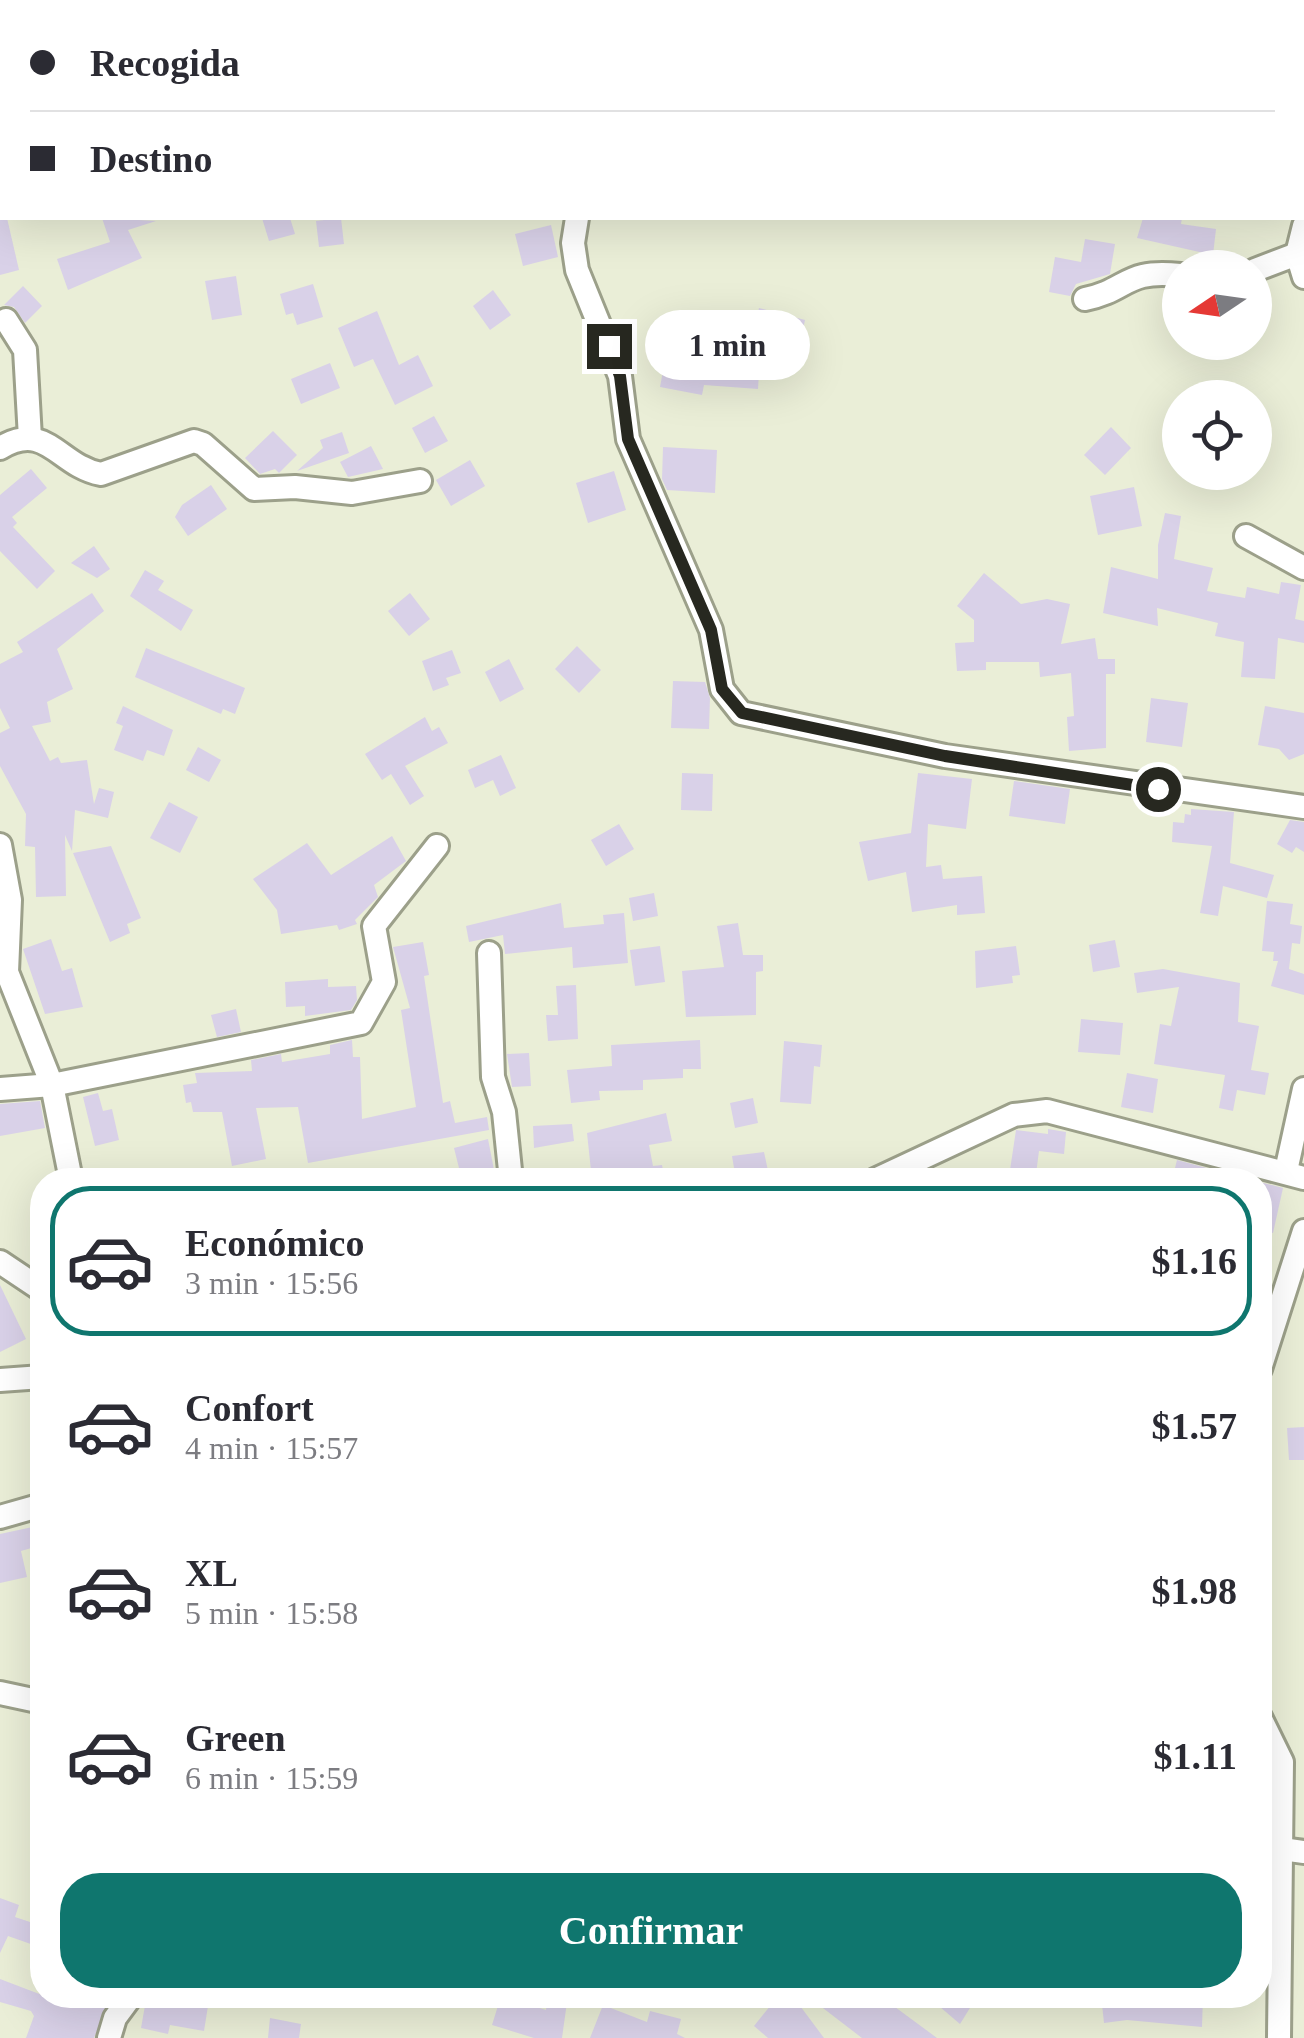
<!DOCTYPE html>
<html lang="es">
<head>
<meta charset="utf-8">
<style>
	:root { --surface:#fff; --page:#f7f7f7; --text:#2b2b33; --muted:#7c7c81; --line:#e1e1e2; --accent:#0f766e }
	body { margin:0; font-family:Georgia,serif; background:var(--page); color:var(--text); height:100vh; display:flex; flex-direction:column; font-size:38px; white-space:nowrap }
	* { box-sizing:border-box; margin:0 }
	p { font-size:32px; color:var(--muted) }
	.icon { flex:none; width:55px; height:55px; fill:none; stroke:currentColor; stroke-width:2; stroke-linecap:round; stroke-linejoin:round }
	.map { position:relative; flex:1; overflow:hidden }
	.panel { position:absolute; left:30px; top:1168px; width:1242px; height:840px; display:flex; flex-direction:column; background:var(--surface); border-radius:40px; box-shadow:0 10px 40px #0002 }
	.panel>* { flex:none }
	.banner { position:absolute; left:0px; top:0px; width:1305px; height:220px; box-shadow:0 10px 40px #0002; display:grid; align-content:center; height:220px; padding:0 30px; background:var(--surface) }
	.needle { width:65px; rotate:257deg }
	.fabs { position:absolute; left:1162px; top:250px; display:grid; gap:20px }
	.fabs a { display:grid; place-items:center; width:110px; height:110px; border-radius:50%; background:var(--surface); box-shadow:0 10px 40px #0002; font-size:50px }
	.end { position:absolute; width:45px; height:45px; margin:-22px; border:12px solid #272820; background:#fff; box-shadow:0 0 0 5px #fff }
	.from { border-radius:50% }
	.bubble { position:absolute; height:70px; border-radius:35px; background:var(--surface); box-shadow:0 10px 40px #0002; font-size:32px; font-weight:600; line-height:70px; text-align:center }
	.banner b { display:flex; align-items:center; gap:35px; height:95px; font-size:38px }
	.banner b+b { border-top:2px solid var(--line) }
	.banner i { width:25px; height:25px; background:var(--text) }
	ul { padding:18px 0 0; list-style:none }
	li { display:flex; align-items:center; gap:30px; height:150px; margin:0 20px 15px; padding:0 10px; border:5px solid transparent; border-radius:40px }
	li div { flex:1 }
	li b { display:block; font-size:38px }
	li em { font-style:normal; font-weight:600 }
	li.active { border-color:var(--accent) }
	li>.icon { width:90px; height:90px; stroke-width:1.5 }
	.primary-button { display:flex; gap:20px; margin-top:auto; padding:20px 30px }
	.primary-button a { flex:1; height:115px; border-radius:40px; background:var(--accent); color:#fff; font-size:40px; font-weight:600; line-height:115px; text-align:center }
	.map>svg:first-child { display:block }
	.building { fill:#d9d1e8 }
	.lines { fill:none; stroke-linecap:round; stroke-linejoin:round }
	.minor-casing { stroke:#9ca08a; stroke-width:28 }
	.minor { stroke:#fff; stroke-width:22 }
	.route { stroke:#272820; stroke-width:12 }
</style>
</head>
<body>
<div class="map">
<svg width="1304" height="2038" viewBox="0 0 1304 2038">
	<rect width="100%" height="100%" fill="#eaeed7"/>
	<g class="building">
		<path d="M0,214L7,218L19,270L0,275Z"/>
		<path d="M102,218L156,221L128,230L142,258L68,290L57,259L110,242Z"/>
		<path d="M262,218H290L295,234L269,241Z"/>
		<path d="M341,218L344,244L319,247L316,221Z"/>
		<path d="M1143,218H1182L1181,224L1216,229L1213,255L1137,238Z"/>
		<path d="M551,225L558,257L523,266L515,234Z"/>
		<path d="M1085,239L1115,244L1110,274L1076,284L1070,296L1049,292L1055,257L1081,262Z"/>
		<path d="M236,276L242,315L212,320L205,281Z"/>
		<path d="M313,284L323,317L297,325L293,313L286,315L280,294Z"/>
		<path d="M23,286L42,306L25,323L14,307L4,305Z"/>
		<path d="M493,290L511,315L490,330L473,306Z"/>
		<path d="M759,308L805,320L798,351L751,339Z"/>
		<path d="M377,311L399,365L418,355L433,386L395,405L373,359L354,367L338,328Z"/>
		<path d="M726,353L760,356L758,389L704,385L702,395L660,387L666,355L726,366Z"/>
		<path d="M330,363L340,388L301,404L291,379Z"/>
		<path d="M434,416L448,441L425,453L412,428Z"/>
		<path d="M1111,427L1131,448L1105,475L1084,455Z"/>
		<path d="M273,431L297,455L279,473L275,469L260,474L245,458Z"/>
		<path d="M342,432L349,453L297,471L323,448L320,440Z"/>
		<path d="M371,446L383,469L348,477L340,462Z"/>
		<path d="M663,447L717,450L715,493L667,490L662,479Z"/>
		<path d="M470,460L485,486L451,506L436,480Z"/>
		<path d="M31,469L47,488L12,517L17,523L13,527L55,571L37,589L0,551V495Z"/>
		<path d="M614,471L626,510L588,523L576,483Z"/>
		<path d="M211,485L227,509L188,536L175,517L182,505Z"/>
		<path d="M1134,487L1142,526L1098,535L1090,496Z"/>
		<path d="M1165,513L1181,516L1174,559L1213,568L1207,591L1245,598L1247,587L1279,594L1281,582L1301,585L1295,619L1304,621V643L1278,638L1275,679L1241,677L1244,642L1215,636L1218,623L1157,608L1158,626L1103,613L1111,567L1158,579V545Z"/>
		<path d="M94,546L110,569L97,578L71,563Z"/>
		<path d="M145,570L164,581L158,590L193,610L181,631L130,596Z"/>
		<path d="M984,573L1021,604L1047,599L1070,604L1061,644L1095,638L1098,659H1115V674H1106V748L1069,751L1067,717L1074,716L1071,673L1040,677L1039,662H986V670L957,671L955,643L974,642V620L957,606Z"/>
		<path d="M92,593L104,611L57,649L73,689L47,702L51,722L32,726L50,761L58,757L61,763L87,760L94,804L99,788L114,792L108,818L75,810L72,851L65,835L66,896L36,897L35,847L25,846L26,814L0,766V733L10,728L0,708V664L23,652L17,642Z"/>
		<path d="M410,593L430,619L409,636L388,611Z"/>
		<path d="M577,646L601,670L579,693L555,669Z"/>
		<path d="M146,648L245,688L235,714L223,709L221,714L135,677Z"/>
		<path d="M452,650L461,673L446,678L449,685L433,691L422,661Z"/>
		<path d="M509,659L524,689L500,702L485,672Z"/>
		<path d="M673,681L705,682L710,698L709,729L671,728Z"/>
		<path d="M1151,698L1188,703L1182,747L1146,742Z"/>
		<path d="M123,706L173,730L164,756L147,750L143,761L114,750L123,726L116,723Z"/>
		<path d="M1265,706L1304,713V754L1289,760L1279,749L1258,745Z"/>
		<path d="M425,717L432,731L439,727L448,743L405,766L424,796L410,805L391,774L382,780L365,754Z"/>
		<path d="M198,747L221,760L209,782L186,770Z"/>
		<path d="M501,755L516,788L500,796L493,780L475,788L468,770Z"/>
		<path d="M682,773L713,774L712,811L681,810Z"/>
		<path d="M918,773L972,779L966,829L928,824L926,867L941,865L943,879L982,876L985,913L957,915V905L912,912L906,872L868,881L859,842L911,833Z"/>
		<path d="M1014,781L1070,789L1065,824L1009,816Z"/>
		<path d="M169,802L198,817L180,853L150,838Z"/>
		<path d="M1191,809L1234,812L1230,863L1274,875L1267,898L1223,886L1218,916L1200,913L1212,846L1172,842L1173,822L1184,823L1185,814L1191,815Z"/>
		<path d="M1290,820L1304,822V852L1296,847L1292,853L1277,844Z"/>
		<path d="M619,824L634,849L606,866L591,840Z"/>
		<path d="M392,836L406,861L374,885L378,897L355,920L357,924L339,930L337,925L281,934L277,910L253,879L307,843L331,875Z"/>
		<path d="M111,846L141,918L127,924L130,933L110,942L73,853Z"/>
		<path d="M654,893L658,916L633,921L629,898Z"/>
		<path d="M1267,901L1293,904L1290,924L1302,926L1300,944L1292,943L1289,969L1304,974V995L1271,986L1278,961H1273L1274,952L1262,951Z"/>
		<path d="M561,903L564,928L604,924L603,915L624,913L628,963L573,968L572,947L505,954L503,935L469,942L466,926Z"/>
		<path d="M738,923L743,955H763V971L756,972V1015L686,1017L682,971L724,967L717,926Z"/>
		<path d="M51,939L62,971L72,968L83,1007L45,1014L23,949Z"/>
		<path d="M1115,940L1120,967L1093,972L1089,945Z"/>
		<path d="M423,942L429,975L424,976L443,1103L450,1101L455,1123L487,1117L489,1130L308,1163L298,1107L256,1108L266,1159L232,1166L222,1112H193L191,1102L186,1103L183,1085L197,1083L195,1073L252,1071L251,1060L281,1054L282,1062L330,1054V1045L352,1040L353,1057H360L362,1119L416,1107L401,1010L410,1008L393,947Z"/>
		<path d="M660,946L665,982L635,986L630,950Z"/>
		<path d="M1016,946L1020,975L1012,976L1013,983L976,988L975,951Z"/>
		<path d="M1163,969L1240,983L1238,1022L1259,1026L1251,1070L1269,1073L1265,1095L1237,1090L1233,1111L1219,1108L1225,1075L1154,1064L1160,1024L1171,1026L1179,987L1137,993L1134,973Z"/>
		<path d="M328,979V987L356,986L357,1000L351,1010L305,1016V1006L286,1007L285,982Z"/>
		<path d="M576,985L578,1039L548,1041L546,1015H558L556,986Z"/>
		<path d="M236,1009L241,1032L217,1037L211,1015Z"/>
		<path d="M1081,1019L1123,1023L1120,1055L1078,1052Z"/>
		<path d="M700,1040L701,1069H683V1078L643,1080V1090L599,1091L600,1100L571,1103L567,1070L612,1066L611,1045Z"/>
		<path d="M784,1041L822,1045L820,1067L814,1066L811,1104L780,1102Z"/>
		<path d="M529,1053L531,1086L512,1087L507,1054Z"/>
		<path d="M1127,1073L1158,1079L1153,1113L1121,1107Z"/>
		<path d="M98,1093L103,1111L112,1109L119,1140L95,1146L83,1097Z"/>
		<path d="M753,1098L758,1123L735,1128L730,1103Z"/>
		<path d="M40,1101L45,1128L0,1136V1104Z"/>
		<path d="M666,1113L672,1141L649,1145L653,1166L662,1165L665,1180H592L587,1133Z"/>
		<path d="M572,1124L574,1141L534,1148L533,1126Z"/>
		<path d="M1048,1129L1066,1132L1064,1154L1039,1151L1036,1174L1010,1170L1016,1130L1048,1134Z"/>
		<path d="M488,1139L496,1180H462L454,1148Z"/>
		<path d="M764,1152L770,1180H736L732,1156Z"/>
		<path d="M1177,1160L1233,1175V1180H1172Z"/>
		<path d="M1260,1182L1283,1188L1273,1233L1260,1230Z"/>
		<path d="M0,1285L26,1339L0,1352Z"/>
		<path d="M1304,1427V1460H1289L1287,1428Z"/>
		<path d="M42,1525V1545L21,1551L27,1577L0,1583V1534Z"/>
		<path d="M0,1898L19,1905L15,1917L42,1926V1948L8,1936L0,1953Z"/>
		<path d="M0,1979L42,1995H111L94,2038H26L34,2016L31,2011L0,2002Z"/>
		<path d="M548,1995H568L562,2038H534L492,2025L501,1996L546,2010Z"/>
		<path d="M779,1995H792L824,2038H768L754,2026Z"/>
		<path d="M806,1995H904L895,2007L937,2038H862Z"/>
		<path d="M926,1995H978L960,2024Z"/>
		<path d="M1101,1995H1203L1202,2027L1127,2020L1104,2023Z"/>
		<path d="M146,2000L208,2006L204,2031L170,2025L168,2034L141,2028Z"/>
		<path d="M603,2005L647,2022L650,2011L681,2019L677,2034L685,2038H590Z"/>
		<path d="M270,2018L301,2024L299,2038H268Z"/>
	</g>
	<g class="lines">
		<defs>
			<g id="minor">
				<path d="M621,2L622,0"/>
				<path d="M1302,35L1304,36"/>
				<path d="M577,218L573,243L577,270L620,376L628,439L711,630L722,689L741,713L945,756L1304,807"/>
				<path d="M1304,226L1297,254L1304,277"/>
				<path d="M1255,270L1297,254"/>
				<path d="M1085,299C1129,290 1124,269 1180,275"/>
				<path d="M6,320L25,350L30,438"/>
				<path d="M0,448C47,420 58,466 101,474L194,441L203,444L254,489L295,487L352,493L420,481"/>
				<path d="M1246,536L1304,568"/>
				<path d="M0,845L10,900L7,972L52,1085L71,1180"/>
				<path d="M489,953L493,1077L504,1112L511,1180"/>
				<path d="M0,1089L52,1085L361,1023L384,982L374,926L437,846"/>
				<path d="M1286,1171L1304,1089"/>
				<path d="M875,1180L1014,1115L1047,1111L1304,1178"/>
				<path d="M0,1262L42,1290"/>
				<path d="M1260,1369L1304,1231"/>
				<path d="M0,1380L42,1377"/>
				<path d="M0,1517L42,1505"/>
				<path d="M0,1693L42,1702"/>
				<path d="M1260,1717L1282,1762L1279,2038"/>
				<path d="M1260,1858L1282,1849L1304,1852"/>
				<path d="M109,2038L115,2018L132,1995"/>
			</g>
		</defs>
		<use href="#minor" class="minor-casing"/>
		<use href="#minor" class="minor"/>
	</g>
	<g class="lines">
		<path class="route" d="M609,346L620,376L628,439L711,630L722,689L742,713L945,756L1158,789"/>
	</g>
</svg>
<div class="fabs">
<a><svg class="needle" viewBox="-14 -14 28 28"><path d="M0-13l5 13h-10z" fill="#e53935"/><path d="M0 13l5-13h-10z" fill="#7c7c81"/></svg></a>
<a><svg class="icon" aria-label="locate" viewBox="0 0 24 24"><circle cx="12" cy="12" r="6"/><path d="M12 2v4M12 18v4M2 12h4M18 12h4"/></svg></a>
</div>
<i class="end from" style="left:1158px;top:789px"></i>
<i class="end" style="left:609px;top:346px"></i>
<div class="bubble" style="left:645px;top:310px;width:165px">1 min</div>
<div class="banner">
<b><i class="from"></i>Recogida</b>
<b><i></i>Destino</b>
</div>
<section class="panel">
<ul>
<li class="active"><svg class="icon" aria-label="car" viewBox="0 0 24 24"><path d="M5 17H2v-5l4-1 3-4h7l3 4 3 1v5h-3M9 17h6M6 11h13"/><circle cx="7" cy="17" r="2"/><circle cx="17" cy="17" r="2"/></svg><div><b>Económico</b><p>3 min · 15:56</p></div><em>$1.16</em></li>
<li><svg class="icon" aria-label="car" viewBox="0 0 24 24"><path d="M5 17H2v-5l4-1 3-4h7l3 4 3 1v5h-3M9 17h6M6 11h13"/><circle cx="7" cy="17" r="2"/><circle cx="17" cy="17" r="2"/></svg><div><b>Confort</b><p>4 min · 15:57</p></div><em>$1.57</em></li>
<li><svg class="icon" aria-label="car" viewBox="0 0 24 24"><path d="M5 17H2v-5l4-1 3-4h7l3 4 3 1v5h-3M9 17h6M6 11h13"/><circle cx="7" cy="17" r="2"/><circle cx="17" cy="17" r="2"/></svg><div><b>XL</b><p>5 min · 15:58</p></div><em>$1.98</em></li>
<li><svg class="icon" aria-label="car" viewBox="0 0 24 24"><path d="M5 17H2v-5l4-1 3-4h7l3 4 3 1v5h-3M9 17h6M6 11h13"/><circle cx="7" cy="17" r="2"/><circle cx="17" cy="17" r="2"/></svg><div><b>Green</b><p>6 min · 15:59</p></div><em>$1.11</em></li>
</ul>
<div class="primary-button"><a>Confirmar</a></div>
</section>
</div>
</body>
</html>
